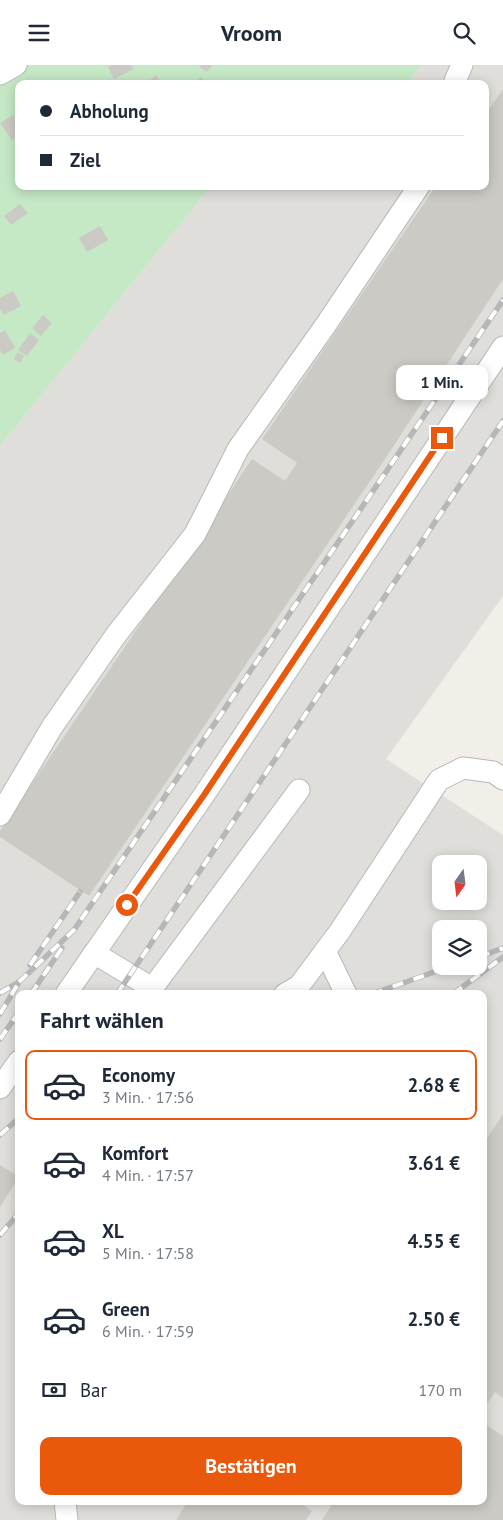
<!DOCTYPE html>
<html lang="de">
<head>
<meta charset="utf-8">
<style>
	:root { --surface:#fff; --page:#f6f6f7; --text:#1f2937; --muted:#747a83; --line:#e0e1e3; --accent:#ea580c }
	body { margin:0; font-family:"PT Sans",sans-serif; background:var(--page); color:var(--text); height:100vh; display:flex; flex-direction:column; font-size:19px; white-space:nowrap }
	* { box-sizing:border-box; margin:0 }
	p { font-size:16px; color:var(--muted) }
	.icon { flex:none; width:28px; height:28px; fill:none; stroke:currentColor; stroke-width:2; stroke-linecap:round; stroke-linejoin:round }
	.map { position:relative; flex:1; overflow:hidden }
	.side { position:absolute; left:15px; top:925px; width:472px; height:515px; display:flex; flex-direction:column; background:var(--surface); border-radius:10px; box-shadow:0 2px 12px #0003 }
	.side>* { flex:none }
	.top-card { position:absolute; left:15px; top:15px; width:474px; height:110px; border-radius:10px; box-shadow:0 2px 12px #0003; display:grid; align-content:center; height:110px; padding:0 25px; background:var(--surface) }
	.needle { width:32px; rotate:194deg }
	.buttons { position:absolute; left:432px; top:790px; display:grid; gap:10px }
	.buttons a { display:grid; place-items:center; width:55px; height:55px; border-radius:10px; background:var(--surface); box-shadow:0 2px 12px #0003; font-size:25px }
	.end { position:absolute; width:22px; height:22px; margin:-11px; border:6px solid #ea580c; background:#fff; box-shadow:0 0 0 2px #fff }
	.from { border-radius:50% }
	.bubble { position:absolute; height:35px; border-radius:10px; background:var(--surface); box-shadow:0 2px 12px #0003; font-size:16px; font-weight:800; line-height:35px; text-align:center }
	.top-card b { display:flex; align-items:center; gap:18px; height:48px; font-size:19px }
	.top-card b+b { border-top:1px solid var(--line) }
	.top-card i { width:12px; height:12px; background:var(--text) }
	ul { padding:0; list-style:none }
	li { display:flex; align-items:center; gap:15px; height:70px; margin:0 10px 8px; padding:0 15px; border:2px solid transparent; border-radius:10px }
	li div { flex:1 }
	li b { display:block; font-size:19px }
	li em { font-style:normal; font-weight:800 }
	li.on { border-color:var(--accent) }
	li>.icon { width:45px; height:45px; stroke-width:1.5 }
	h2 { padding:0 25px; font-size:22px; line-height:60px }
	.pay { display:flex; align-items:center; gap:12px; height:55px; padding:0 25px; font-size:19px }
	.pay p { margin-inline-start:auto }
	.primary-button { display:flex; gap:10px; margin-top:auto; padding:10px 25px }
	.primary-button a { flex:1; height:58px; border-radius:10px; background:var(--accent); color:#fff; font-size:20px; font-weight:800; line-height:58px; text-align:center }
	header { display:flex; justify-content:space-between; align-items:center; height:65px; padding:0 25px; background:var(--surface); font-size:22px; font-weight:800 }
	.map>svg:first-child { display:block }
	.industrial { fill:#e0deda; fill-rule:evenodd }
	.green { fill:#c5e8c5 }
	.building { fill:#cccac5 }
	.lines { fill:none; stroke-linecap:round; stroke-linejoin:round }
	.minor-casing { stroke:#b5b8bc; stroke-width:23 }
	.minor { stroke:#fff; stroke-width:21 }
	.rail-casing { stroke:#b6b7b8; stroke-width:5.5 }
	.rail { stroke:#fff; stroke-width:4; stroke-dasharray:11; stroke-linecap:butt }
	.route { stroke:#ea580c; stroke-width:6 }
</style>
</head>
<body>
<header><svg class="icon" aria-label="menu" viewBox="0 0 24 24"><path d="M4 6h16M4 12h16M4 18h16"/></svg>Vroom<svg class="icon" aria-label="search" viewBox="0 0 24 24"><circle cx="10" cy="10" r="6"/><path d="M15 15l6 6"/></svg></header>
<div class="map">
<svg width="503" height="1455" viewBox="0 0 503 1455">
	<rect width="100%" height="100%" fill="#f1efe8"/>
	<path class="industrial" d="M421,0H503V531L386,694L503,770V1455H0V381L211,121H485V19H407ZM441,799H479V836H441ZM441,864H479V901H441ZM19,929H484V1436H19Z"/>
	<path class="green" d="M24,0H421L407,19H19V121H211L0,381V14Z"/>
	<g class="building">
		<path d="M112,0H131L134,4L114,14L108,2Z"/>
		<path d="M201,0H212L207,7L199,2Z"/>
		<path d="M156,10L163,19H148L147,18Z"/>
		<path d="M200,12L210,19H196Z"/>
		<path d="M503,24V214L379,403L89,831L0,772V766L252,394L285,416L297,398L262,374L436,121H485V50Z"/>
		<path d="M13,50L19,59V70L12,75L0,58Z"/>
		<path d="M20,139L28,148L11,160L4,151Z"/>
		<path d="M100,161L108,175L87,187L79,173Z"/>
		<path d="M13,226L21,241L4,250L0,244V233Z"/>
		<path d="M43,250L52,258L41,271L32,263Z"/>
		<path d="M5,265L15,283L3,290L0,285V268Z"/>
		<path d="M30,268L39,275L27,291L18,285Z"/>
		<path d="M18,287L24,291L20,298L14,294Z"/>
		<path d="M503,1049V1333L495,1327L484,1343V1078Z"/>
		<path d="M0,1100L19,1112L0,1142Z"/>
		<path d="M484,1358L503,1371V1455H322L334,1436H484Z"/>
		<path d="M188,1436H297L312,1446L306,1455H176Z"/>
	</g>
	<g class="lines">
		<defs>
			<g id="minor">
				<path d="M0,9L16,0"/>
				<path d="M456,19L455,16L462,0"/>
				<path d="M0,750L52,662L116,570L195,469L238,384L325,261L419,121"/>
				<path d="M325,886L346,929"/>
				<path d="M94,888L152,923"/>
				<path d="M66,929L204,730L503,282"/>
				<path d="M148,929L299,725"/>
				<path d="M285,929L299,921L340,866L439,715L463,703L493,707L503,714"/>
				<path d="M0,1023L19,996"/>
				<path d="M65,1436L67,1455"/>
			</g>
		</defs>
		<use href="#minor" class="minor-casing"/>
		<use href="#minor" class="minor"/>
		<defs>
			<g id="rail">
				<path d="M479,892L503,883"/>
				<path d="M30,900L80,827"/>
				<path d="M0,928L19,917L74,865L503,235"/>
				<path d="M31,929L62,883"/>
				<path d="M117,929L503,356"/>
				<path d="M372,929L451,901"/>
				<path d="M453,929L503,892"/>
				<path d="M0,949L18,919"/>
				<path d="M0,974L19,947"/>
				<path d="M0,1070L19,1053"/>
				<path d="M0,1170L19,1148"/>
			</g>
		</defs>
		<use href="#rail" class="rail-casing"/>
		<use href="#rail" class="rail"/>
	</g>
	<g class="lines">
		<path class="route" d="M127,840L204,730L442,373"/>
	</g>
</svg>
<div class="buttons">
<a><svg class="needle" viewBox="-14 -14 28 28"><path d="M0-13l5 13h-10z" fill="#e53935"/><path d="M0 13l5-13h-10z" fill="#747a83"/></svg></a>
<a><svg class="icon" aria-label="layers" viewBox="0 0 24 24"><path d="M12 4l9 5-9 5-9-5zM3 14l9 5 9-5"/></svg></a>
</div>
<i class="end from" style="left:127px;top:840px"></i>
<i class="end" style="left:442px;top:373px"></i>
<div class="bubble" style="left:396px;top:300px;width:92px">1 Min.</div>
<div class="top-card">
<b><i class="from"></i>Abholung</b>
<b><i></i>Ziel</b>
</div>
<section class="side">
<h2>Fahrt wählen</h2>
<ul>
<li class="on"><svg class="icon" aria-label="car" viewBox="0 0 24 24"><path d="M5 17H2v-5l4-1 3-4h7l3 4 3 1v5h-3M9 17h6M6 11h13"/><circle cx="7" cy="17" r="2"/><circle cx="17" cy="17" r="2"/></svg><div><b>Economy</b><p>3 Min. · 17:56</p></div><em>2.68 €</em></li>
<li><svg class="icon" aria-label="car" viewBox="0 0 24 24"><path d="M5 17H2v-5l4-1 3-4h7l3 4 3 1v5h-3M9 17h6M6 11h13"/><circle cx="7" cy="17" r="2"/><circle cx="17" cy="17" r="2"/></svg><div><b>Komfort</b><p>4 Min. · 17:57</p></div><em>3.61 €</em></li>
<li><svg class="icon" aria-label="car" viewBox="0 0 24 24"><path d="M5 17H2v-5l4-1 3-4h7l3 4 3 1v5h-3M9 17h6M6 11h13"/><circle cx="7" cy="17" r="2"/><circle cx="17" cy="17" r="2"/></svg><div><b>XL</b><p>5 Min. · 17:58</p></div><em>4.55 €</em></li>
<li><svg class="icon" aria-label="car" viewBox="0 0 24 24"><path d="M5 17H2v-5l4-1 3-4h7l3 4 3 1v5h-3M9 17h6M6 11h13"/><circle cx="7" cy="17" r="2"/><circle cx="17" cy="17" r="2"/></svg><div><b>Green</b><p>6 Min. · 17:59</p></div><em>2.50 €</em></li>
</ul>
<div class="pay"><svg class="icon" aria-label="cash" viewBox="0 0 24 24"><path d="M3 7h18v10H3z"/><circle cx="12" cy="12" r="2"/></svg>Bar<p>170 m</p></div>
<div class="primary-button"><a>Bestätigen</a></div>
</section>
</div>
</body>
</html>
